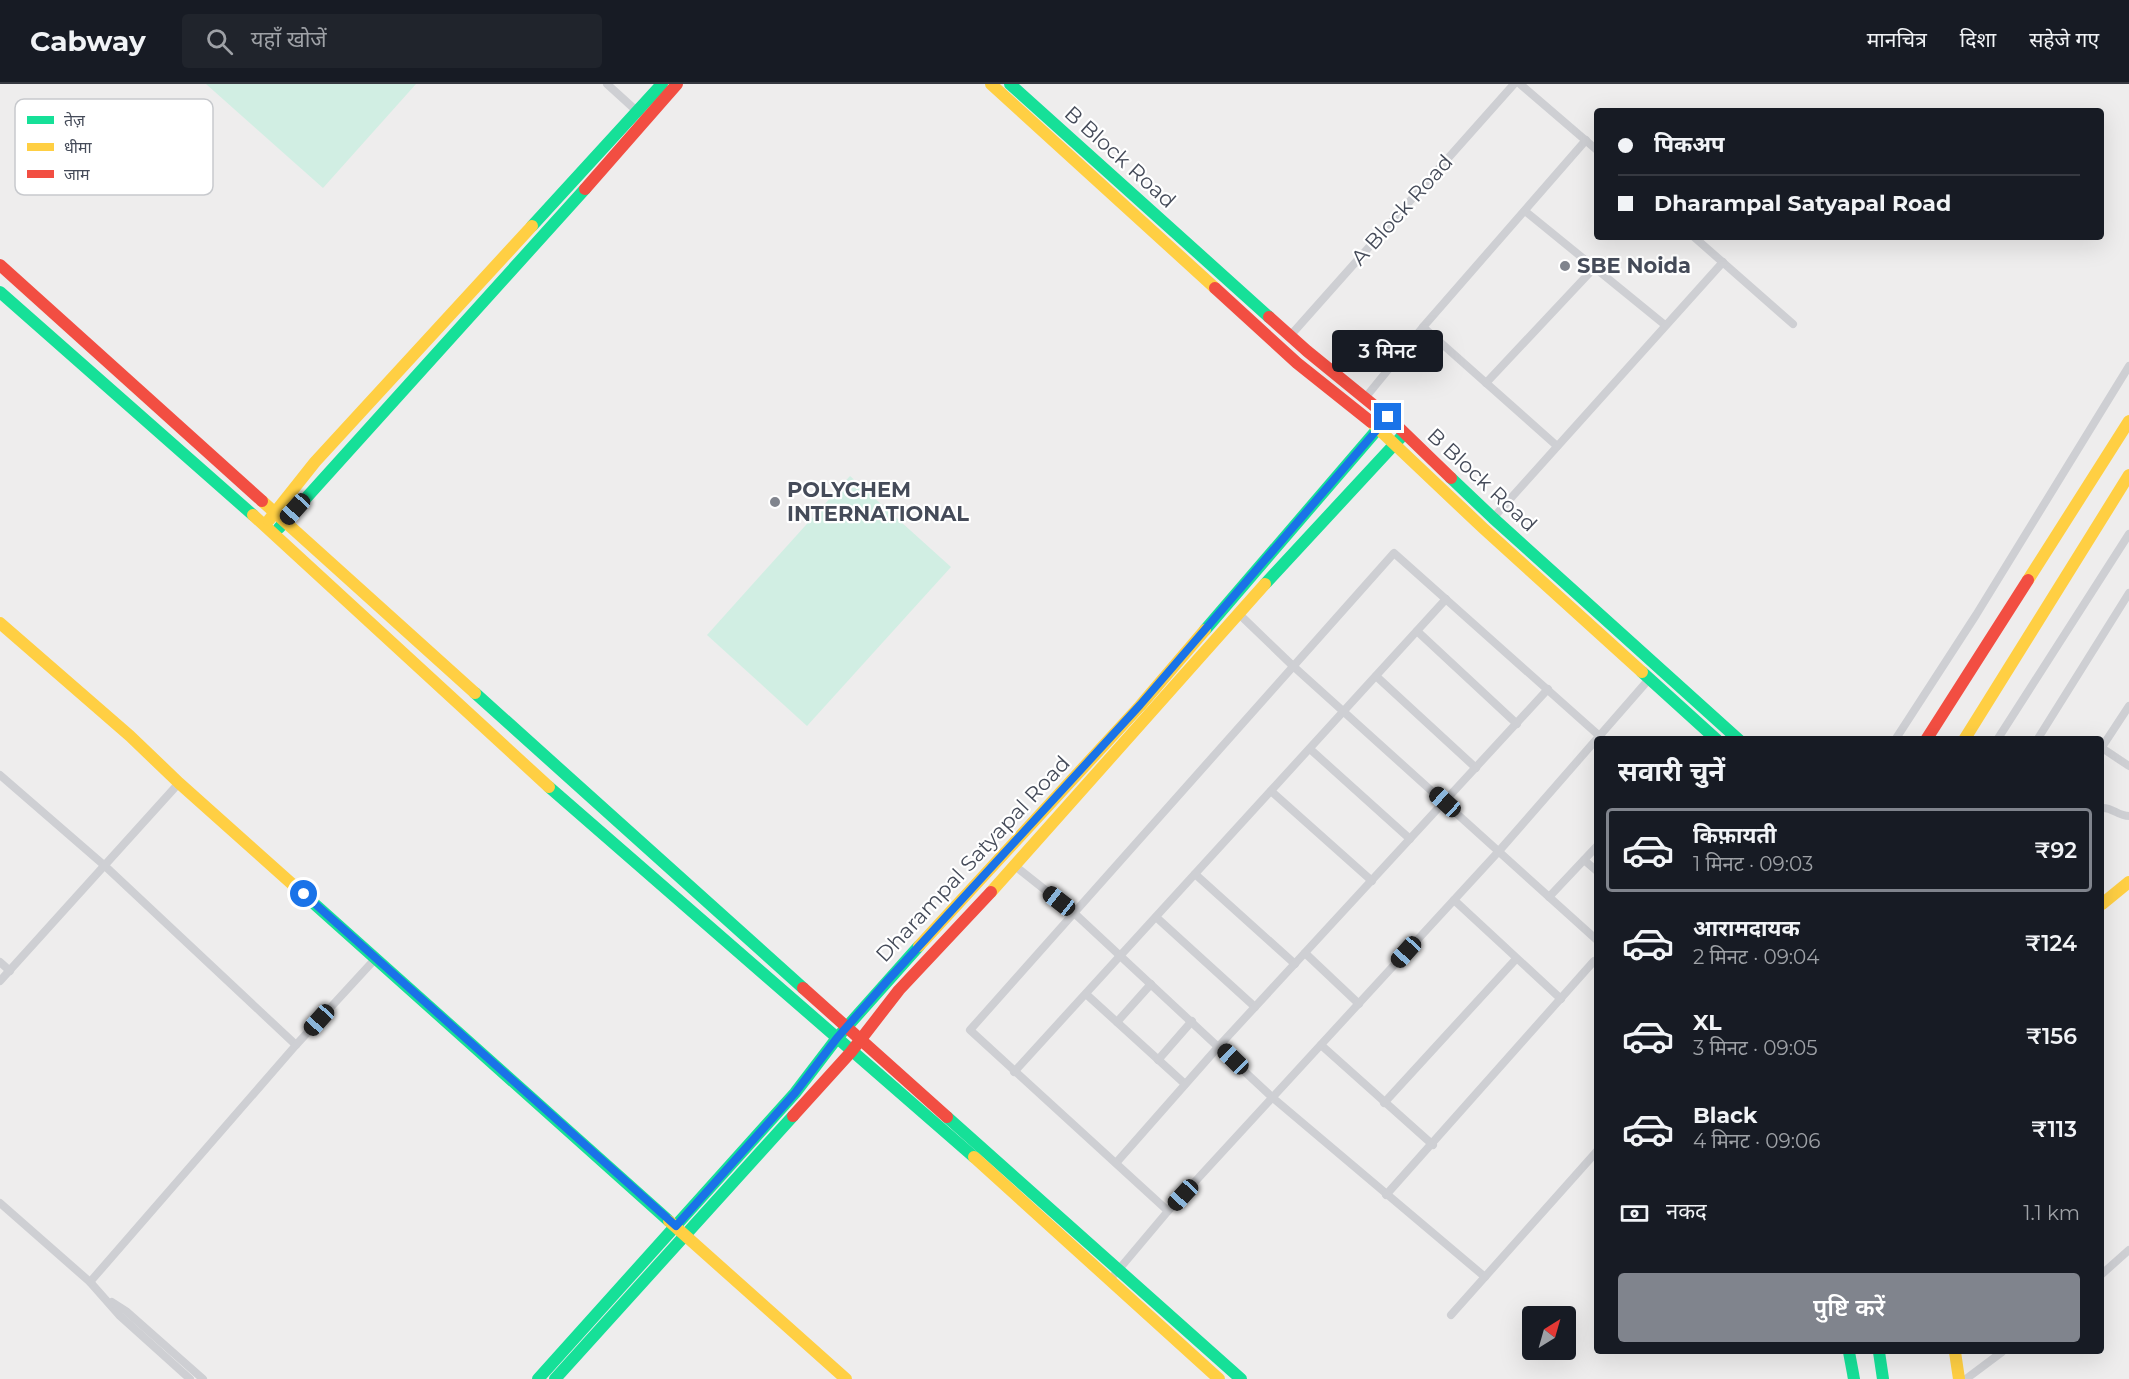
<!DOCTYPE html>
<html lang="hi">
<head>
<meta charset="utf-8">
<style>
	:root { --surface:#171b24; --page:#20242c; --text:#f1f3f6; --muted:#9ea1a6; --line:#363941; --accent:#80848d }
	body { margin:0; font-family:Montserrat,"Noto Sans Devanagari",sans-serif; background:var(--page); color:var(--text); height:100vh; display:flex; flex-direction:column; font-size:22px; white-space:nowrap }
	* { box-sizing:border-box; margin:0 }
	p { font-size:20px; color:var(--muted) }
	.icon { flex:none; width:33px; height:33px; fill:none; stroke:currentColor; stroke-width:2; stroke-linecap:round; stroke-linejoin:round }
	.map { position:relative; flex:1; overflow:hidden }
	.details { position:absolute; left:1594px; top:652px; width:510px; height:618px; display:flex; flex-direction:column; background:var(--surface); border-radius:6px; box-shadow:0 6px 24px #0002 }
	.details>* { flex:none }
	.top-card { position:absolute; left:1594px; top:24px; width:510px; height:132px; border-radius:6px; box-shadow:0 6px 24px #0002; display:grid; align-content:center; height:132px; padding:0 24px; background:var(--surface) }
	.needle { width:39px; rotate:37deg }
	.buttons { position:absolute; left:1522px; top:1222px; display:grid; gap:12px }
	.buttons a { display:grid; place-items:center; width:54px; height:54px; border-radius:6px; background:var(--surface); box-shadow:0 6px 24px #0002; font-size:30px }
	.end { position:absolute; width:27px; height:27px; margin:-14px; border:8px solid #1a73e8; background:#fff; box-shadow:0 0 0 3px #fff }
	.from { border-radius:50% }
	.bubble { position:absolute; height:42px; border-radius:6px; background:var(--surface); box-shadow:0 6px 24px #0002; font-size:20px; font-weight:600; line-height:42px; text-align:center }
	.car { position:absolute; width:18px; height:36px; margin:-18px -9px; border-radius:8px; box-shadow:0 0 4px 2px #0007; background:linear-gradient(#222 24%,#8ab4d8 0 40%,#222 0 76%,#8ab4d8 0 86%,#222 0) }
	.top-card b { display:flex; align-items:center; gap:21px; height:57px; font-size:22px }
	.top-card b+b { border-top:2px solid var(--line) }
	.top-card i { width:15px; height:15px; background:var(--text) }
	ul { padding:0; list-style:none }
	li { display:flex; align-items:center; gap:18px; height:84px; margin:0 12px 9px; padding:0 12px; border:3px solid transparent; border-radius:6px }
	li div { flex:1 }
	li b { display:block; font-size:22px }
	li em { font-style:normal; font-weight:600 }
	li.active { border-color:var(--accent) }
	li>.icon { width:54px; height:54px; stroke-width:1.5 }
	h2 { padding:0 24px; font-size:27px; line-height:72px }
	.pay { display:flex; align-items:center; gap:15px; height:66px; padding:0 24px; font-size:22px }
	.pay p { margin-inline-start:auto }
	.button { display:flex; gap:12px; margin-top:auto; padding:12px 24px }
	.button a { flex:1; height:69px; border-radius:6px; background:var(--accent); color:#fff; font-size:24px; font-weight:600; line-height:69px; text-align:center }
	header { display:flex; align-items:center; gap:36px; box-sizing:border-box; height:84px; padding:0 30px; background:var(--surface); border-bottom:2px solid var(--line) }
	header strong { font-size:28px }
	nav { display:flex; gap:33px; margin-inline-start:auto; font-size:21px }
	.search { width:420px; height:54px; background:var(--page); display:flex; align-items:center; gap:15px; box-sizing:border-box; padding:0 21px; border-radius:6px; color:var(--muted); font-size:22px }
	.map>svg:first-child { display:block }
	.green { fill:#d1eee3 }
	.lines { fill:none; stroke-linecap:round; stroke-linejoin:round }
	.street { stroke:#cecfd3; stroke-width:8 }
	.fast { stroke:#16e098; stroke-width:12 }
	.slow { stroke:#ffcf43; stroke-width:12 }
	.jam { stroke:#f24e42; stroke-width:12 }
	.route { stroke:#1a73e8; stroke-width:8 }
	.poi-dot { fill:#80848d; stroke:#fff; stroke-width:2 }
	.labels { text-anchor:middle; stroke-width:4.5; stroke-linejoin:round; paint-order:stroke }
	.street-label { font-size:21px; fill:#454b59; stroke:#fff }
	.poi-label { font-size:21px; font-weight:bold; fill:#454b59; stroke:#fff; text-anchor:start }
	.key { fill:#fff; stroke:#c7c9cd; stroke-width:1.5 }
	.key-label { font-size:16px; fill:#454b59 }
</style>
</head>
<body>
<header>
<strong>Cabway</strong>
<div class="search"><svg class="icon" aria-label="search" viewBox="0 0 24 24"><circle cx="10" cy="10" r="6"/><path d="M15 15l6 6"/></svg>यहाँ खोजें</div>
<nav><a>मानचित्र</a><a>दिशा</a><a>सहेजे गए</a></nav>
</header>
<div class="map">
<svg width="2129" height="1295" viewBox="0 0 2129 1295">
	<rect width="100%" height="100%" fill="#eeeded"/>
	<g class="green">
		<path d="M206,0H416L323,104Z"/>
		<path d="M850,392L951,483L807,642L707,551Z"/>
	</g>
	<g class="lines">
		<g class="street">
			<path d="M607,0L640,30"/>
			<path d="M1520,0L1598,67"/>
			<path d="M1525,127L1665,241"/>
			<path d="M1694,153L1793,240"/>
			<path d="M1423,243L1557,362"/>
			<path d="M1290,252L1514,0"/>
			<path d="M1486,299L1595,183"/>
			<path d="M1365,314L1423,243L1586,56"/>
			<path d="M1493,434L1723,178"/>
			<path d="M1238,529L1293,582L1598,857"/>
			<path d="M1417,547L1517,640"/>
			<path d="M1376,592L1476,684"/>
			<path d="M1895,656L1976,531L2129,282"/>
			<path d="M1997,656L2129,450"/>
			<path d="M2037,656L2129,509"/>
			<path d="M2102,663L2129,622"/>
			<path d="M2102,664L2129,682"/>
			<path d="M1310,665L1410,755"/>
			<path d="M0,691L105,782L296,961"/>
			<path d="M1271,707L1372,797"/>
			<path d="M2102,724C2112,723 2118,732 2129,732"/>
			<path d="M1584,776L1598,788"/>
			<path d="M1015,782L1073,828L1273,1014L1485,1193"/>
			<path d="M1195,790L1295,880"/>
			<path d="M1549,813L1598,761"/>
			<path d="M1454,816L1561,915"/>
			<path d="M1156,833L1255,923"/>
			<path d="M1305,869L1359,920"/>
			<path d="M0,878L10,887"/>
			<path d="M0,897L179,699"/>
			<path d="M1086,910L1185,1000"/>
			<path d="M1117,938L1151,900"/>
			<path d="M1321,961L1433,1061"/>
			<path d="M1158,976L1192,937"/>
			<path d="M1014,988L1446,515"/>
			<path d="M1384,1019L1516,875"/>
			<path d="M1116,1079L1219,962L1548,605"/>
			<path d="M1386,1111L1594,877"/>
			<path d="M0,1119L90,1198L120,1232L190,1295"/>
			<path d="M1168,1127L970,946L1394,469L1604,656"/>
			<path d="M1115,1190L1168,1127L1499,767L1650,594"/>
			<path d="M2102,1190L2129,1166"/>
			<path d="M90,1198L296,961L376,874"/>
			<path d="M112,1218L126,1227L203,1295"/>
			<path d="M1451,1231L1598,1066"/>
			<path d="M1966,1295L2002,1268"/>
		</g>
		<g class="fast">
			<path d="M1010,0L1269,233"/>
			<path d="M532,142L662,0"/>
			<path d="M0,208L253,431"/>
			<path d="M1451,394L1493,434L1739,656"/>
			<path d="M279,444L585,105"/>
			<path d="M1265,500L1404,350"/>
			<path d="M1205,546L1388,333"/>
			<path d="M1642,588L1717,656"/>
			<path d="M475,609L803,904"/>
			<path d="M549,703L974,1073"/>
			<path d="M310,816L669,1137"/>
			<path d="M947,1033L1241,1295"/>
			<path d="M1849,1268L1854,1295"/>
			<path d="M1879,1268L1883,1295"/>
			<path d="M538,1295L795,1009L837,954L919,862"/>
			<path d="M555,1295L793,1032"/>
		</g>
		<g class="slow">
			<path d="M991,0L1215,204"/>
			<path d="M1371,338L1483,444L1642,588"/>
			<path d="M262,417L475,609"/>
			<path d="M253,431L549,703"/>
			<path d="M269,436L315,378L532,142"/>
			<path d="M2028,496L2129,337"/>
			<path d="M0,539L130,652L179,699L310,816"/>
			<path d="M1964,656L2129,391"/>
			<path d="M991,808L1265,500"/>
			<path d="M2102,820L2129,798"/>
			<path d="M919,862L1140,622L1205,546"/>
			<path d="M974,1073L1219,1295"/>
			<path d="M669,1137L846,1295"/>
			<path d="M1955,1268L1959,1295"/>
		</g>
		<g class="jam">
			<path d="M585,105L677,0"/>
			<path d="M0,181L262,417"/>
			<path d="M1215,204L1297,279L1371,338"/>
			<path d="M1269,233L1307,267L1388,333L1451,394"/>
			<path d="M1926,656L2028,496"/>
			<path d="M803,904L947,1033"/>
			<path d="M793,1032L851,968L899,906L991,808"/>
		</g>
	</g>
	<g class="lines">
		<path class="route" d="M304,810L676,1142L795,1009L837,954L888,896L1140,621L1388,333"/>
	</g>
	<g class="poi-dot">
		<circle cx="1565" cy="182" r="6"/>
		<circle cx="775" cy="418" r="6"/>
	</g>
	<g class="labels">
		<g class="street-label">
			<text transform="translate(1120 73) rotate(42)" y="7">B Block Road</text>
			<text transform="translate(1402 126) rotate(-48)" y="7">A Block Road</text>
			<text transform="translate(1482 396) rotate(43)" y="7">B Block Road</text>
			<text transform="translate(973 775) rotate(-47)" y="7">Dharampal Satyapal Road</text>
		</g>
		<g class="poi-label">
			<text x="1577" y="189">SBE Noida</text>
			<text x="787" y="413">POLYCHEM<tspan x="787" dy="24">INTERNATIONAL</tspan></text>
		</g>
	</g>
	<rect x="15" y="15" width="198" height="96" rx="9" class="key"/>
	<rect x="27" y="32" width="27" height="8" fill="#16e098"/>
	<rect x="27" y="59" width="27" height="8" fill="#ffcf43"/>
	<rect x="27" y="86" width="27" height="8" fill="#f24e42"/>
	<g class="key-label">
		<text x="64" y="42">तेज़</text>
		<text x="64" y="69">धीमा</text>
		<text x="64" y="96">जाम</text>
	</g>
</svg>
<div class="buttons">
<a><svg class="needle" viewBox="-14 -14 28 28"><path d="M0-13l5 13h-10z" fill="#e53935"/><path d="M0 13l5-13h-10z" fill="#9ea1a6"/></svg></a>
</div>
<i class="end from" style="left:304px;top:810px"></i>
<i class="end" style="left:1388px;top:333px"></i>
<div class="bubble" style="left:1332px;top:246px;width:111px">3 मिनट</div>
<i class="car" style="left:295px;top:425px;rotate:222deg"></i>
<i class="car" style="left:1445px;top:718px;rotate:312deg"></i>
<i class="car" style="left:1059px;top:817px;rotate:308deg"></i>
<i class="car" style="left:1406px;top:868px;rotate:222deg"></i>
<i class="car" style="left:319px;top:936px;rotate:222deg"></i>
<i class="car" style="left:1233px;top:975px;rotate:314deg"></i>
<i class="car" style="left:1183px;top:1111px;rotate:223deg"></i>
<div class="top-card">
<b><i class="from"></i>पिकअप</b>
<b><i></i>Dharampal Satyapal Road</b>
</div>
<section class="details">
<h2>सवारी चुनें</h2>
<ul>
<li class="active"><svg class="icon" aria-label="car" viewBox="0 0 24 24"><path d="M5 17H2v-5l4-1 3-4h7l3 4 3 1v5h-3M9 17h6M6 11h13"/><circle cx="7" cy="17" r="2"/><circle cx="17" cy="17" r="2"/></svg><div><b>किफ़ायती</b><p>1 मिनट · 09:03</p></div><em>₹92</em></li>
<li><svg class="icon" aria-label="car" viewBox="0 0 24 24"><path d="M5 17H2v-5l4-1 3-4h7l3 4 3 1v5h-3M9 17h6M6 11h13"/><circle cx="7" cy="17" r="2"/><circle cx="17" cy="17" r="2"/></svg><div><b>आरामदायक</b><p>2 मिनट · 09:04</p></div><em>₹124</em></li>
<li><svg class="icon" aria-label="car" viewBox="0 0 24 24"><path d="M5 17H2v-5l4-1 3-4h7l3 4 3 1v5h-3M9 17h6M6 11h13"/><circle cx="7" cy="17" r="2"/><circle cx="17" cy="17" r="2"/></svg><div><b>XL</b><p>3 मिनट · 09:05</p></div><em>₹156</em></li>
<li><svg class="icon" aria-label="car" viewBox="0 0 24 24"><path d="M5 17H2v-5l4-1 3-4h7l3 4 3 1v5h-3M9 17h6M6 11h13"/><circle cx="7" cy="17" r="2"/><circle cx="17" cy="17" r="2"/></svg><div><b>Black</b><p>4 मिनट · 09:06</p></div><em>₹113</em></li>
</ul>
<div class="pay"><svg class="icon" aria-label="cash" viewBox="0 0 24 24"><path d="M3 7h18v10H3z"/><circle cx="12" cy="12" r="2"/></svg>नकद<p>1.1 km</p></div>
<div class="button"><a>पुष्टि करें</a></div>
</section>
</div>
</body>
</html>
